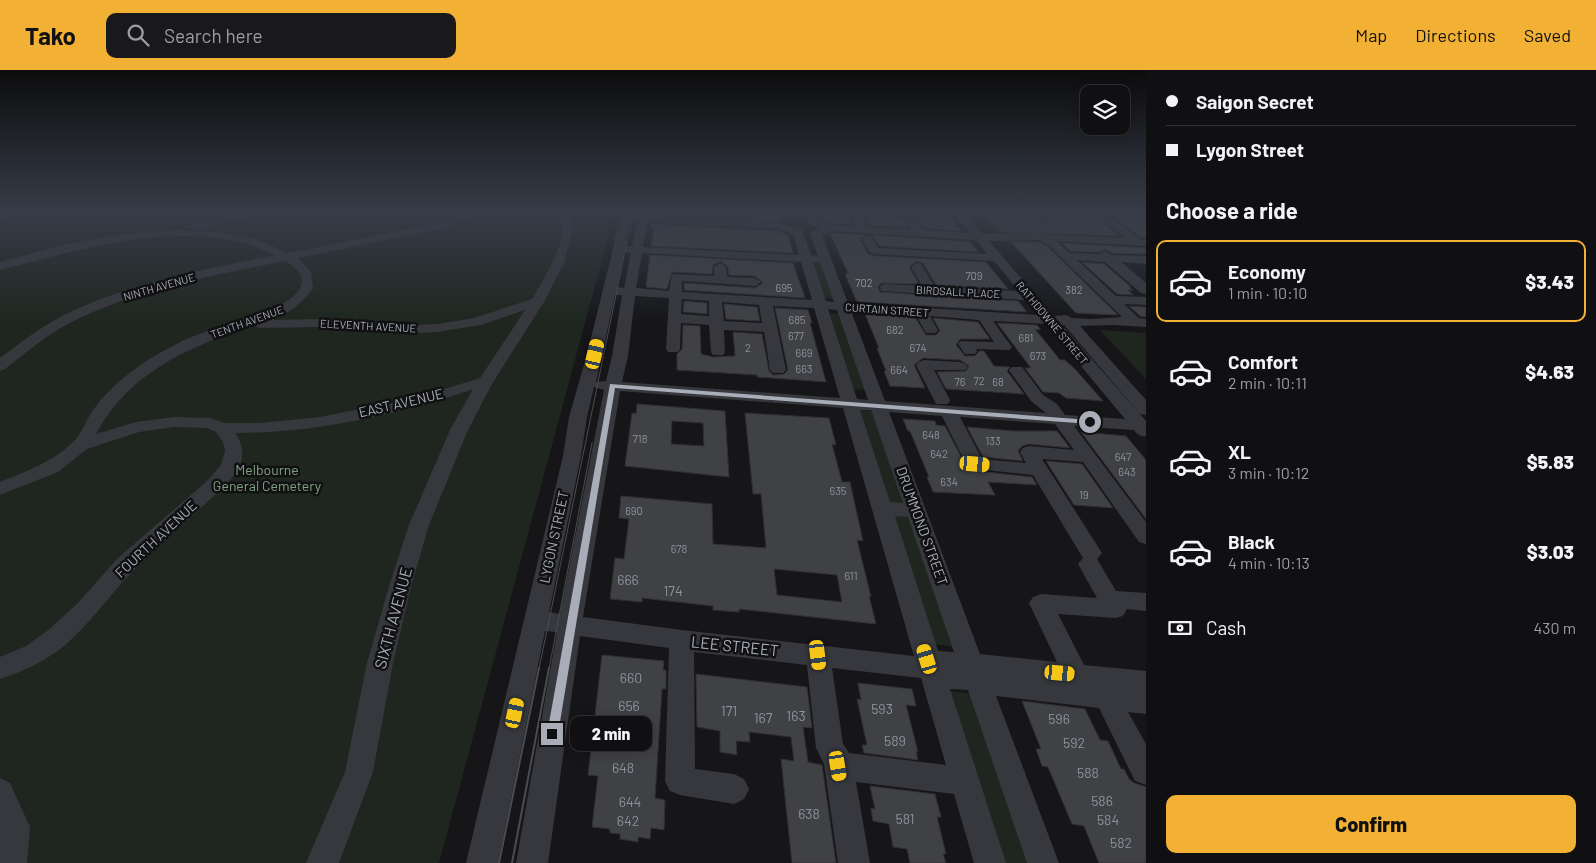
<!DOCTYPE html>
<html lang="en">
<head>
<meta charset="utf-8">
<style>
	:root { --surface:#101012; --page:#19191b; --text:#f1f3f6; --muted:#9c9d9f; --line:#303032; --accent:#f2b134 }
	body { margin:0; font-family:Barlow,sans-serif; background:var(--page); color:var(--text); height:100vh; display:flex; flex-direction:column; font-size:19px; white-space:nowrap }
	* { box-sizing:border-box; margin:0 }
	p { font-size:16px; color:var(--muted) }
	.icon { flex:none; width:28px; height:28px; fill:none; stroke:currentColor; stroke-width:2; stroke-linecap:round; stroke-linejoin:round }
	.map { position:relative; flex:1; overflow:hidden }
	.sheet { display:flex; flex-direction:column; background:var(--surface); width:450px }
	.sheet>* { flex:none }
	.guide { display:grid; align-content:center; height:110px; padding:0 20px; background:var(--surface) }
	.fabs { position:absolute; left:1080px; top:15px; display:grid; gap:10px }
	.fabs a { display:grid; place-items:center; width:50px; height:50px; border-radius:10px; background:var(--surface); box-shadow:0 2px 12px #0003,0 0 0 1px var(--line); font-size:25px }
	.end { position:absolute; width:22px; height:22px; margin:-11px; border:6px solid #a8adb8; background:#111; box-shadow:0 0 0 2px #111 }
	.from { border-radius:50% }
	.bubble { position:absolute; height:35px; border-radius:10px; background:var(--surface); box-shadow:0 2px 12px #0003,0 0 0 1px var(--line); font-size:16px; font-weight:800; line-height:35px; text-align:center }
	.car { position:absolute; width:15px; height:30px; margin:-15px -8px; border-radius:6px; box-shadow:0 0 4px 1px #0007; background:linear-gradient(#f5c518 24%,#345 0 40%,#f5c518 0 76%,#345 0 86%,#f5c518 0) }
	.guide b { display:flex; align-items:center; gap:18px; height:48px; font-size:19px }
	.guide b+b { border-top:1px solid var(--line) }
	.guide i { width:12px; height:12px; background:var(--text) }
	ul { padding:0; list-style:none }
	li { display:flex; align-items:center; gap:15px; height:82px; margin:0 10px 8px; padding:0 10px; border:2px solid transparent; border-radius:10px }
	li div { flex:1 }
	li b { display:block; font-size:19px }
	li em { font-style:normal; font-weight:800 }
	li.selected { border-color:var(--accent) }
	li>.icon { width:45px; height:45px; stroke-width:1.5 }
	h2 { padding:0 20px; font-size:22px; line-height:60px }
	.pay { display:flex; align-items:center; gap:12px; height:55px; padding:0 20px; font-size:19px }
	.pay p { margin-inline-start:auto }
	.primary-button { display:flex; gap:10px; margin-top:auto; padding:10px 20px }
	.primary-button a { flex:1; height:58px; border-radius:10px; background:var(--accent); color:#111; font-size:20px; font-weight:800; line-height:58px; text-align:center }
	header { display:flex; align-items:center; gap:30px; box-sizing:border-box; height:70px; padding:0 25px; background:var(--accent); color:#111 }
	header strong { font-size:24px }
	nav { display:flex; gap:28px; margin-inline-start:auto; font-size:18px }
	.search { width:350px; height:45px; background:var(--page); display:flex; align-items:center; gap:12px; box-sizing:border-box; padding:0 18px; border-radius:10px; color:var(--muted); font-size:19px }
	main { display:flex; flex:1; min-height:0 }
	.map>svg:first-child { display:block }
	.green { fill:#1e261f }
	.building { fill:#404145; stroke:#303034; fill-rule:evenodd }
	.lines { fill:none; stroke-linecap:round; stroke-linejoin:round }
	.minor { fill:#37383d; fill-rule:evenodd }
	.tram-far1 { stroke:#4a4c52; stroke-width:1 }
	.tram { stroke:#4a4c52; stroke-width:2 }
	.route { fill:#a8adb8 }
	.labels { text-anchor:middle; stroke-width:5; stroke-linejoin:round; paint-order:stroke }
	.number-label { font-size:11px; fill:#8e929b }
	.far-street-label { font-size:11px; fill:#a8adb8; stroke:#111113 }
	.street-label { font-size:14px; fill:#a8adb8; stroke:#111113 }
	.park-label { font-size:14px; fill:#7fa381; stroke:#111113 }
	.near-number-label { font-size:14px; fill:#8e929b }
	.near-street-label { font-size:16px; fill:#a8adb8; stroke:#111113 }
</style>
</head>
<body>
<header>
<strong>Tako</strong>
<div class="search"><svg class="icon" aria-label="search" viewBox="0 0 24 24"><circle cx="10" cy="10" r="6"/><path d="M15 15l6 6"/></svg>Search here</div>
<nav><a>Map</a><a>Directions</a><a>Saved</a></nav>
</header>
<main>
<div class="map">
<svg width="1146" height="793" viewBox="0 0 1146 793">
	<rect width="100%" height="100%" fill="#161618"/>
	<g class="green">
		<path d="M0,142H615L439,793H0Z"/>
		<path d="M812,191H821L835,229L822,228Z"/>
		<path d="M826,243L841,244L868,320L851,319Z"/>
		<path d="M1100,260L1146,263V309Z"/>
		<path d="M858,340L875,341L908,434L887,433Z"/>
		<path d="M893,445L913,447L957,577L933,574Z"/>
		<path d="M950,621L975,624L1033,793H1003Z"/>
	</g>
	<g class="building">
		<path d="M656,142H780L782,152L653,144Z"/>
		<path d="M821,142H848L853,154L831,153L825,151Z"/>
		<path d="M876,142H886V145L892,148H902L908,158L868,155L865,148L875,146Z"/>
		<path d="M912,142H946L961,161L924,158Z"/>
		<path d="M983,142H1030L1039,151L1044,153L1051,148L1046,142H1091L1119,166L1001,162Z"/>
		<path d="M1107,142H1146V168L1141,167Z"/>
		<path d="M652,154L779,161L788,166L793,183L651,176L654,158H651Z"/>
		<path d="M830,163L866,165L860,170L868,184L874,186L986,192L1008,219L936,215L923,193L917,191L909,197L919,214L881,213L878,217L880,222L1018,231L1027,242L859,232L856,230L845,204H848L847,201Z"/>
		<path d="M873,165L970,172L978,182L879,176Z"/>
		<path d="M1011,172H1039L1047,176L1118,245L1076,243Z"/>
		<path d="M1062,173L1146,178V184L1113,183L1106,179L1100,182L1070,181Z"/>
		<path d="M650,185L793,193L805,228L684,220V213L755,218L763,213L755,206L729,205L728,197L721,191L713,195L712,204L672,202L667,219L646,217Z"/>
		<path d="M1082,192L1104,194L1131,217H1129L1133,220H1128L1133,225L1117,224Z"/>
		<path d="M684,231L707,233V244L683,242Z"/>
		<path d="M724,234L757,237L760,251L726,249Z"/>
		<path d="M1129,236L1146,237V247L1140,246Z"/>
		<path d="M775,238L808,240L812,253H810L826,312L757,307V305L677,300V284L682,279L683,255L700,256L701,284L713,287L735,286L733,262L762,264L769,301L773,305L784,304L788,300Z"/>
		<path d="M865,244L915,247L926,265H936L940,261L933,248L978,252L990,269H960L956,275L965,286H975L979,281H984L994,296L1010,297L1007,301L1024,324L946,319L937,302L966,301L969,296L960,290L923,288L914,295L925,318L890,316L884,301H886L877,278H879Z"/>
		<path d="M997,253L1037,255L1041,260L1035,259L1060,290H1065L1075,299L1103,331L1066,328L1059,323L1043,322L1025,298H1031Z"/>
		<path d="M637,334L725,341L729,407L625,396L632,343L636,344ZM672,351L703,353L704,376L671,374Z"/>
		<path d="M745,343L829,348L836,375L832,374L842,412H850L863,471L857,470L871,527L869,526L876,554L739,539V542L713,540V536L642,528V532L610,529L615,488L624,489L629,449L619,448L621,426L712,434L713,474L766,478L761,424H753ZM774,499L837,505L842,532L777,525Z"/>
		<path d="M903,349L935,351L936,355L945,356L968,400L1032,407L1037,415L988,412L995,425L933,422L927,407H929L910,361H908Z"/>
		<path d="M967,357L1013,361H1057L1070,378L1029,374L1022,376L1018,381L1023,391L983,387Z"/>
		<path d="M1081,362L1126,366L1146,390V449Z"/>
		<path d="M1046,391L1082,394L1113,438L1074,435Z"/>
		<path d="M602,585L664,591L663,600H666V619H662L655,728L665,730L664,760L651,758L650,769L638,767V772L620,769V764L610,763V759L592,757L598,706L588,705Z"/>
		<path d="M696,604L807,617L812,658L803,657L808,692L822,695L836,793H792L781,689L794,691L791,667L749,662L750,672L736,671L737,685L720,682V661L697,657Z"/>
		<path d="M858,613L912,619L916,636L906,635L918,682L916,681L918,690L864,683L862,675H867L857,629L861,630Z"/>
		<path d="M1022,631L1085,639L1100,670L1108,671L1121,699H1124L1129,709L1134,713L1146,717V793H1099L1084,756L1072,754L1048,697L1042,696L1036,679H1041Z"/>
		<path d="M870,716L935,724L941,747H937L946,784H943L946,793H910L907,779L893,777L889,754L873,751L871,738L875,739Z"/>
	</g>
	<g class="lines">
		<g class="minor">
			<path d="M7,142H20L0,152V145Z"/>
			<path d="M239,142H256L255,144L194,160L189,157L190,155Z"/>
			<path d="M470,142H484L446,158L298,188L311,202L313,218C303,233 290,242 273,250L319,249L393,256L437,254L474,248L532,229C542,212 563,178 563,157C562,152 560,147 559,142H569L573,157L564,193L544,232L492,314L468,360L429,455L412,513L393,593L373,702L339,793H306L345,702L367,593L390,513L409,455L450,360L473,319C397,345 315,363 235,363C243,374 245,386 238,399C231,412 216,424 204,435C181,456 156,477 134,500C110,524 91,553 64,576C44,592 24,601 0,609V587L26,576L47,561L77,534L118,488L206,412L221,395L225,381L223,372L216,362L207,358L174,357L139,362L87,379L58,402L0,425V412C26,401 53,392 73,372C82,364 86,349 93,340C114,312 142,291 173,276C185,269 198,264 211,260C233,253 342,227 286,191C214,205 137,219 70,253C46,265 26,283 5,299L0,301V288C19,274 38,259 60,247C124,214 205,199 276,185C267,182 257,177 248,174C164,152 80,180 0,200V192L67,174L104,167L142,162L180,160L217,162L252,168L289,183L443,152ZM525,240L480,308L416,328L320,347L259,353H224L210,348L174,347L136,352L96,364C128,303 191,275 254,256L260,258L319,257L393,264L437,262L481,255Z"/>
			<path d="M622,142H632L631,145L638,146L639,142H649L648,146L780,153L802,160L811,185L818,186L810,163L820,158L809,154L803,142H813L817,150L831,155L856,156L850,142H874V145L862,146L867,157L912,160L903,146H892L887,143L910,142L923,160L970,163L953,142H963L983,164L1020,163L1125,168L1093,142H1104L1140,169L1146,170V176L1057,171L1069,183L1100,184L1105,181L1112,185L1146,186V194L1121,192L1146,213V224L1141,223L1105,192L1077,190L1116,226L1146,227V235L1124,234L1139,248L1146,249V257L1112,255L1080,256L1146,330V345L1140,344L1064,255H1062L1146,351V366C1141,367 1137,364 1134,360L1074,356L1146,452V474L1139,472L1083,392L1042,389L1102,483L1097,489L1116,521L1146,523V541L1127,539L1123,546L1115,548L1058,544L1084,595L1146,601V644L1128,642L1146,674V715L1135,711L1099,638L996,626L1059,793H1027L968,620L950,619L1006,793H974L954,724L856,712L870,793H838L824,694L816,678L807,595L694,582L695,699L734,704L744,709L749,719L744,729L734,734L680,725L670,721L665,711L669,578L580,566L548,793H516L557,562L545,561L498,793H466L563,386L569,347L587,284L613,179L617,156ZM629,151L637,152L632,176H625ZM647,152L779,159L793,164L799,185L643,177ZM831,161L976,170L987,184L878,178L872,167L868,166L862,169L870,183L874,184L994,191L1019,221L935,217L921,194L917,193L911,197L922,216L886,214L881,215L880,218L881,221L1025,230L1038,245L848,233L822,165ZM1040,170L1048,175L1122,247L1091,249L1072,248L1066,245L1054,246L989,171ZM624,182L631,183L624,218L617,217ZM642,183L801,192L812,230L682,222V211L755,216L761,212L755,208L727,207L726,197L720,193L714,197V206L672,204L669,221L636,218ZM813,192H820L834,232L826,231ZM615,225H622L612,286L606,311L596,312ZM635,226L669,228L666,279L668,282H678L680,279L681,253L709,255L711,282L713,285H723L725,282L724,260L764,262L770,300L773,303H783L786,300L773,236L814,238L840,328L622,312L628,286ZM682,229L709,231V246L681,244ZM722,232L759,235L762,253L724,251ZM828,239L837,240L868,330L857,329ZM851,241L916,245L926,263H936L938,260L930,246L979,250L994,272L960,271L958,274L965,284H975L977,281L976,279L1010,280L1012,277L993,251L1046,254L1125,349L1065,345L1057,334L1043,325L1022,297H1012L1009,300L1031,331L1046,343L885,331ZM594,317L604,320L560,544L549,542L581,386L587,347ZM620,321L843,338L914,586L682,560L583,547ZM860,340H871L903,433L890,432ZM889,342L942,346L968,398L1033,405L1083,488L1078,494L1097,528L1041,524L1033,527L1029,533L1057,592L980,584ZM960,347L1055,354L1074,380L1029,376L1023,378L1020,382L1026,393L982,389ZM895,446L908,447L954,582L938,581ZM832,598L921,608L946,695L849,683L843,674Z"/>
			<path d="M1032,142H1043L1049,148L1044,151L1040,150Z"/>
			<path d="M924,290L960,292L965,294L968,297L965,300H934L950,330L948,334H936L934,330L916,295L919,292Z"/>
			<path d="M0,708L10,713L30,757L27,793H0Z"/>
		</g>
		<g class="tram-far1">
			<path d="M539,599L633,142"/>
			<path d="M549,599L592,373"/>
		</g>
		<g class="tram">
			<path d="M499,793L539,598"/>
			<path d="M512,793L549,598"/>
		</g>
	</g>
	<linearGradient id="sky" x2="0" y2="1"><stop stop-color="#0c0c0d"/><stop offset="0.56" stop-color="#363c48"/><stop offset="1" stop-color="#363c48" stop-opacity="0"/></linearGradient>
	<rect width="1146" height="253" fill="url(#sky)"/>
	<path class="route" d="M610,314L1090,350L1094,352L1090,354L615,318L558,664L557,668L552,670L548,668L547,664Z"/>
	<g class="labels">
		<g class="number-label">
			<text x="974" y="210">709</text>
			<text x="864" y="217">702</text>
			<text x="784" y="222">695</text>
			<text x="1074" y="224">382</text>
			<text x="797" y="254">685</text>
			<text x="895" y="264">682</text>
			<text x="796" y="270">677</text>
			<text x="1026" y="272">681</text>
			<text x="748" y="282">2</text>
			<text x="918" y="282">674</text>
			<text x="804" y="287">669</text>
			<text x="1038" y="290">673</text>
			<text x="804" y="303">663</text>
			<text x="899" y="304">664</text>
			<text x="979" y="315">72</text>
			<text x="960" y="316">76</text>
			<text x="998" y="316">68</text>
			<text x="931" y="369">648</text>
			<text x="640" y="373">718</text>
			<text x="993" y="375">133</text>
			<text x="939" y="388">642</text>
			<text x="1123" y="391">647</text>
			<text x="1127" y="406">643</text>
			<text x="949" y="416">634</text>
			<text x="838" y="425">635</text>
			<text x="1084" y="429">19</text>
			<text x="634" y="445">690</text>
			<text x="679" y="483">678</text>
			<text x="851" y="510">611</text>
		</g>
		<g class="far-street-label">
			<text transform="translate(159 217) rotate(-16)" y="4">NINTH AVENUE</text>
			<text transform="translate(958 222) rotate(3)" y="4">BIRDSALL PLACE</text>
			<text transform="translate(887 240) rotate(4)" y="4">CURTAIN STREET</text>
			<text transform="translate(247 252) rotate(-20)" y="4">TENTH AVENUE</text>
			<text transform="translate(1052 253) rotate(50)" y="4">RATHDOWNE STREET</text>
			<text transform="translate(368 256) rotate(3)" y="4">ELEVENTH AVENUE</text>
		</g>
		<g class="street-label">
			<text transform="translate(401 333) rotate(-13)" y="5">EAST AVENUE</text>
			<text transform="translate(922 456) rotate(70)" y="5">DRUMMOND STREET</text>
			<text transform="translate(554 467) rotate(-78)" y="5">LYGON STREET</text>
			<text transform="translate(156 469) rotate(-43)" y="5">FOURTH AVENUE</text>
		</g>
		<g class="park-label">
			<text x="267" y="405">Melbourne<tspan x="267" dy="16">General Cemetery</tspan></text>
		</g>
		<g class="near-number-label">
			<text x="628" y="515">666</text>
			<text x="673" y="526">174</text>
			<text x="631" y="613">660</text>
			<text x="629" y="641">656</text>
			<text x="882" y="644">593</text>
			<text x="729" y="646">171</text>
			<text x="796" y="651">163</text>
			<text x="763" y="653">167</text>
			<text x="1059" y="654">596</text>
			<text x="895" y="676">589</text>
			<text x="1074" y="678">592</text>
			<text x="623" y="703">648</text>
			<text x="1088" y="708">588</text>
			<text x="1102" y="736">586</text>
			<text x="630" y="737">644</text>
			<text x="809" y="749">638</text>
			<text x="905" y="754">581</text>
			<text x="1108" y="755">584</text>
			<text x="628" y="756">642</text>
			<text x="1121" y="778">582</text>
		</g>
		<g class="near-street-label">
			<text transform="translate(393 548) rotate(-75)" y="6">SIXTH AVENUE</text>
			<text transform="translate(735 576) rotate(6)" y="6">LEE STREET</text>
		</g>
	</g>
</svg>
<div class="fabs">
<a><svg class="icon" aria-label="layers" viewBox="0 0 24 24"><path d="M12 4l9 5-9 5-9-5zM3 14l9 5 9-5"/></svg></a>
</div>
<i class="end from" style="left:1090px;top:352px"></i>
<i class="end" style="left:552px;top:664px"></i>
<div class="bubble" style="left:570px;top:646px;width:82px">2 min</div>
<i class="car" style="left:595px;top:284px;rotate:13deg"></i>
<i class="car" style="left:975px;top:394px;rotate:95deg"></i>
<i class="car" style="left:818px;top:585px;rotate:173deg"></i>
<i class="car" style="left:927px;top:589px;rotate:343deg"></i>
<i class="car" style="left:1060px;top:603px;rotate:95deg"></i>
<i class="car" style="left:515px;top:643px;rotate:12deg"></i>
<i class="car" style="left:838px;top:696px;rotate:171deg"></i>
</div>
<section class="sheet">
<div class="guide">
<b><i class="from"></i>Saigon Secret</b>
<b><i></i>Lygon Street</b>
</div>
<h2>Choose a ride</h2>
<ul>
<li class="selected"><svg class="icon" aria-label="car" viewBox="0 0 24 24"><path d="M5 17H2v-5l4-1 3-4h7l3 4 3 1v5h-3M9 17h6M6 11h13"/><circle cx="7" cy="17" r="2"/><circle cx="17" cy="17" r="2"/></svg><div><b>Economy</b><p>1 min · 10:10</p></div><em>$3.43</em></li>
<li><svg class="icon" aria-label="car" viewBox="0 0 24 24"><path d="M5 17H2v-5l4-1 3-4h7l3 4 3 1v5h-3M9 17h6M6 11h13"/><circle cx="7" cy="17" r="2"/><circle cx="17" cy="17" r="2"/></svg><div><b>Comfort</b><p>2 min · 10:11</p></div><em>$4.63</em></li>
<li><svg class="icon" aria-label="car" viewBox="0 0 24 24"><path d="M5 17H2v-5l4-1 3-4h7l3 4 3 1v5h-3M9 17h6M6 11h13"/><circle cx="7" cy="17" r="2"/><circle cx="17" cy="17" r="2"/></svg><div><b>XL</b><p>3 min · 10:12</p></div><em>$5.83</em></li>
<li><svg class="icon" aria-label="car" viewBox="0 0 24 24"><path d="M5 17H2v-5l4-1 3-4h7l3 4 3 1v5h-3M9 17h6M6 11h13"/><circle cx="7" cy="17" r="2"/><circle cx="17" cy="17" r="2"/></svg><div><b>Black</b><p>4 min · 10:13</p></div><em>$3.03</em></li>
</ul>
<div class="pay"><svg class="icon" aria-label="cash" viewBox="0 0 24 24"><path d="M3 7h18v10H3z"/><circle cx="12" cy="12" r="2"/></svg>Cash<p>430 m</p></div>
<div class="primary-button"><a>Confirm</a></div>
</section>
</main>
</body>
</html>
